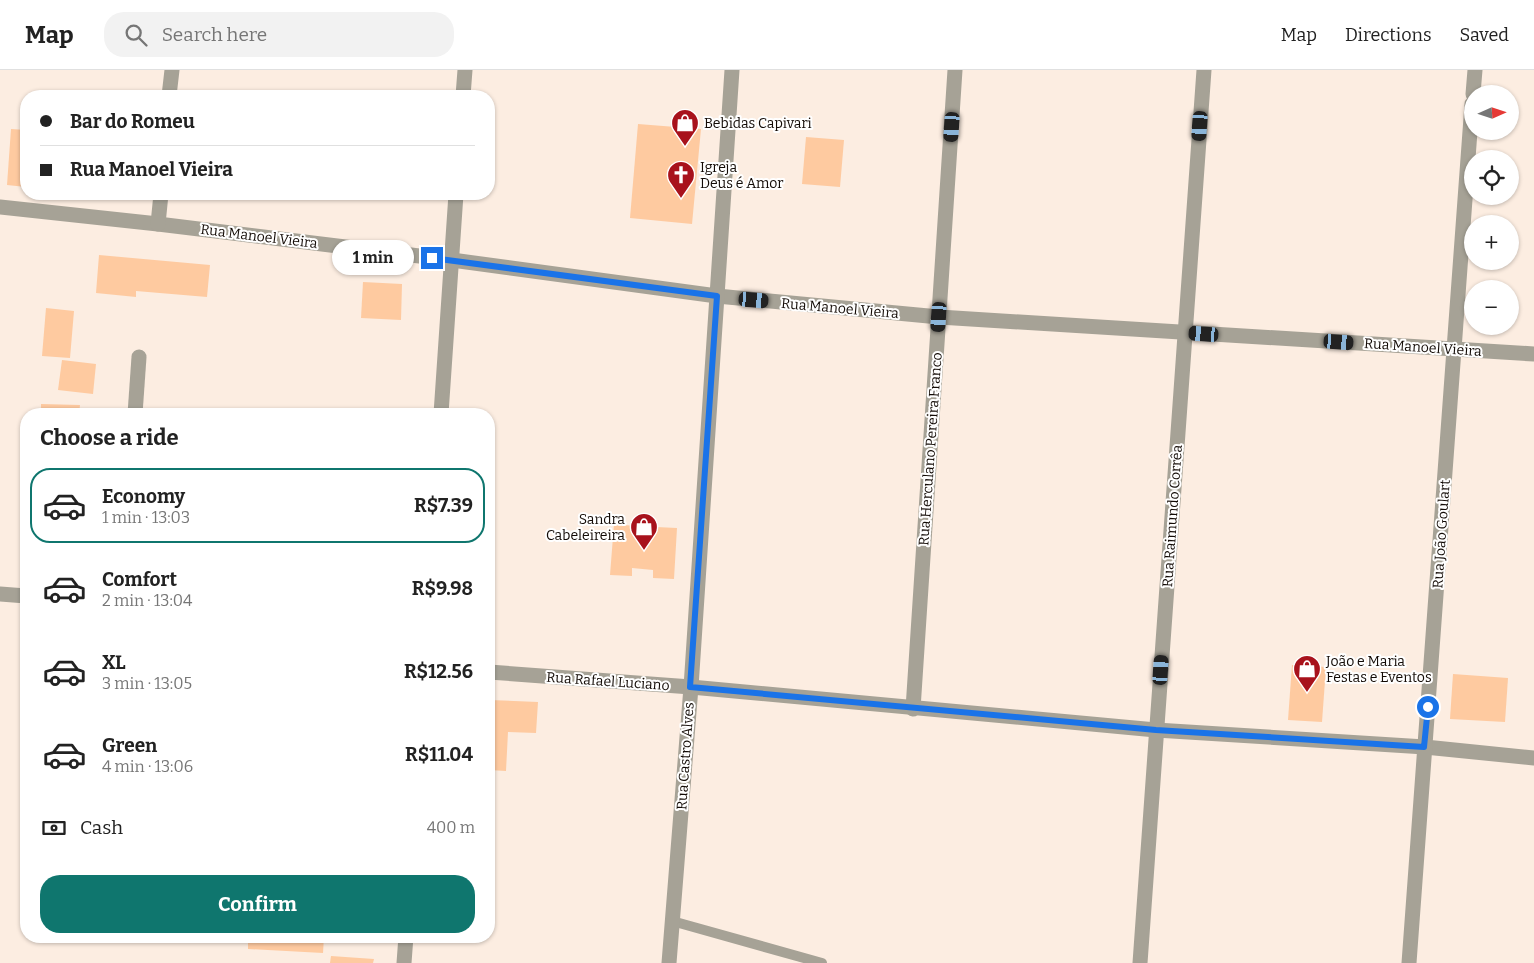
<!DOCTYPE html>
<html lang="en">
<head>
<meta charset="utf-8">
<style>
	:root { --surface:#fff; --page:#f2f2f2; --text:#222; --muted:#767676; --line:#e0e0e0; --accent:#0f766e }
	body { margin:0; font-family:Bitter,serif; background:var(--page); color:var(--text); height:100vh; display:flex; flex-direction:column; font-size:19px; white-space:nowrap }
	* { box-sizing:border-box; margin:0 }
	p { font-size:16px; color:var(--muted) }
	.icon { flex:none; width:28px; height:28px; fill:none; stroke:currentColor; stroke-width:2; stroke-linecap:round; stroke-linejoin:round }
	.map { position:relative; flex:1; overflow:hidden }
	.side { position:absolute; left:20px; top:338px; width:475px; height:535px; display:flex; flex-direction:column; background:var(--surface); border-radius:20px; box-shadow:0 1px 4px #0004 }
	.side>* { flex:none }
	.hud { position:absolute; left:20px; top:20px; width:475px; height:110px; border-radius:20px; box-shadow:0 1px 4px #0004; display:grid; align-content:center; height:110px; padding:0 20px; background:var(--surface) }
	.needle { width:32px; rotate:87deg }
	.tools { position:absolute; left:1464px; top:15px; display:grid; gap:10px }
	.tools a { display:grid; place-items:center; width:55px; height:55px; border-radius:50%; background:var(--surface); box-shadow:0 1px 4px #0004; font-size:25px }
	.end { position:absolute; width:22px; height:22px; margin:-11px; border:6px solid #1a73e8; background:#fff; box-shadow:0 0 0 2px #fff }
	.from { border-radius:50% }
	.bubble { position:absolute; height:35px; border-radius:18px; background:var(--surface); box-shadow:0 1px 4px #0004; font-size:16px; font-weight:700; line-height:35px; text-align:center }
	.car { position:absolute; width:15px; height:30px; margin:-15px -8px; border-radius:6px; box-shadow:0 0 4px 1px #0007; background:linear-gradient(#222 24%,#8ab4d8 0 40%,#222 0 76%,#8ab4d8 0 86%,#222 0) }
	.hud b { display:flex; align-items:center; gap:18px; height:48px; font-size:19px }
	.hud b+b { border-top:1px solid var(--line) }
	.hud i { width:12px; height:12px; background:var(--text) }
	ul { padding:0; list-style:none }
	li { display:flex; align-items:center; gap:15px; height:75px; margin:0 10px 8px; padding:0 10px; border:2px solid transparent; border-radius:20px }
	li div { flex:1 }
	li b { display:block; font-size:19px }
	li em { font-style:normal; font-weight:700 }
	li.current { border-color:var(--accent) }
	li>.icon { width:45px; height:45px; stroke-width:1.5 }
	h2 { padding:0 20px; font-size:22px; line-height:60px }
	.pay { display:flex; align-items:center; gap:12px; height:55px; padding:0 20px; font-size:19px }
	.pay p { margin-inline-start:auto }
	.button { display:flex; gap:10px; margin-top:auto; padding:10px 20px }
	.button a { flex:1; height:58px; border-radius:20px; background:var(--accent); color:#fff; font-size:20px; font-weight:700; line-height:58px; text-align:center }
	header { display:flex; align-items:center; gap:30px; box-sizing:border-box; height:70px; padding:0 25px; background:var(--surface); border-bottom:1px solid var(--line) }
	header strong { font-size:24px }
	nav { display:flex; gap:28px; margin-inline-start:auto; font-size:18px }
	.search { width:350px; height:45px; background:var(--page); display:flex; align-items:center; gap:12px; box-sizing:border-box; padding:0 18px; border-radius:20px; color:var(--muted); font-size:19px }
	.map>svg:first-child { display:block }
	.building { fill:#fecaa0 }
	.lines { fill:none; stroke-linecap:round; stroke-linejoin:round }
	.service { stroke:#a6a296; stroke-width:10 }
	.minor { stroke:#a6a296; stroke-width:15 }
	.route { stroke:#1a73e8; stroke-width:6 }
	.labels { text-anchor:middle; stroke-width:4; stroke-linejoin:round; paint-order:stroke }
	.poi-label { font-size:14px; fill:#120a05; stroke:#fff; text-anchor:start }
	.street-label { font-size:14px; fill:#120a05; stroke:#fff }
</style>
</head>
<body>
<header>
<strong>Map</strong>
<div class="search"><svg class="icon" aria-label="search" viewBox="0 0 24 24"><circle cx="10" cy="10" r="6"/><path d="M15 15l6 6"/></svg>Search here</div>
<nav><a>Map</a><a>Directions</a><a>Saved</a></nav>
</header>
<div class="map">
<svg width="1534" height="893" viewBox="0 0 1534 893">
	<rect width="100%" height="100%" fill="#fcede1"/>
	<g class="building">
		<path d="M638,54L701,59L692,154L630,148Z"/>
		<path d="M11,59L26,60V117L7,115Z"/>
		<path d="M806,67L844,70L840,117L802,114Z"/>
		<path d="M99,185L210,195L207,227L136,221V227L96,223Z"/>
		<path d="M363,212L402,214L401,250L361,248Z"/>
		<path d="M46,238L74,241L70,288L42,286Z"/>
		<path d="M62,290L96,294L93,324L58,320Z"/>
		<path d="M41,334L80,335L79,344H41Z"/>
		<path d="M614,454L635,456V462L656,463V457L677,458L674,509L653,508V500L632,498V506L610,505Z"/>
		<path d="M1292,595L1326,597L1322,652L1288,650Z"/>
		<path d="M1453,604L1508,608L1505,652L1450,649Z"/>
		<path d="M489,630L538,632L536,663L508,662L506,701L489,700Z"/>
		<path d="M248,866H324L323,883L248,879Z"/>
		<path d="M331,886L374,889L373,893H330Z"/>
	</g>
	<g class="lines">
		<path class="service" d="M672,851L822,893"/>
		<g class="minor">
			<path d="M1473,24L1475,0"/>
			<path d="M169,26L172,0"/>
			<path d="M463,26L465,0"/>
			<path d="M0,137L158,154L452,190L717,226L939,247L1534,284"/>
			<path d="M158,154L161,124"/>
			<path d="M135,344L139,287"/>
			<path d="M441,344L456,124"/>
			<path d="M0,524L26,526"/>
			<path d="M489,602L691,617L1156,660L1425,677L1534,688"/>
			<path d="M913,639L955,0"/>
			<path d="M404,893L406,866"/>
			<path d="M669,893L691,617L732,0"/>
			<path d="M1140,893L1204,0"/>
			<path d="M1409,893L1472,34"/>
		</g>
	</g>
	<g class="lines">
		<path class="route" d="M432,188L717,226L690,617L1156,660L1424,677L1428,637"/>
	</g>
	<defs>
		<symbol id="shop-pin" viewBox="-11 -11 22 30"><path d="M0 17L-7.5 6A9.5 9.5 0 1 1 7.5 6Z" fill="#a8121c" stroke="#fff"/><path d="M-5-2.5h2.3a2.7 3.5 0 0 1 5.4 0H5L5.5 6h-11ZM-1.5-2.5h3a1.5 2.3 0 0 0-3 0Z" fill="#fff"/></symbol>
		<symbol id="church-pin" viewBox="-11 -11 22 30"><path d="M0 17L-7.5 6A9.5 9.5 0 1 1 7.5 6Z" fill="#a8121c" stroke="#fff"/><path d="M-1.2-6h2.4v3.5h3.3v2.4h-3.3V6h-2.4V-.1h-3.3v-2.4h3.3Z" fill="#fff"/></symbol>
	</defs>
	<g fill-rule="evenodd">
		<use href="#shop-pin" x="669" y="37" width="32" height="43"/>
		<use href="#church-pin" x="665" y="89" width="32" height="43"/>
		<use href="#shop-pin" x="628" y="441" width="32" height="43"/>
		<use href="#shop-pin" x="1291" y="583" width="32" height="43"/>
	</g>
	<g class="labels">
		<g class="poi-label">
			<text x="704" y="58">Bebidas Capivari</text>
			<text x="700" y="102">Igreja<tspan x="700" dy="16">Deus é Amor</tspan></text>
			<text x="625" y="454" text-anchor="end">Sandra<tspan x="625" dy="16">Cabeleireira</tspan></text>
			<text x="1326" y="596">João e Maria<tspan x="1326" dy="16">Festas e Eventos</tspan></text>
		</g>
		<g class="street-label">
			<text transform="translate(259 166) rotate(7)" y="5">Rua Manoel Vieira</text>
			<text transform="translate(840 238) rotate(5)" y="5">Rua Manoel Vieira</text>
			<text transform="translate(1423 277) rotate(4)" y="5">Rua Manoel Vieira</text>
			<text transform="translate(930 379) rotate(-86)" y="5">Rua Herculano Pereira Franco</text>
			<text transform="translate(1172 446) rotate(-86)" y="5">Rua Raimundo Corrêa</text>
			<text transform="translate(1441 464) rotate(-86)" y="5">Rua João Goulart</text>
			<text transform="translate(608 611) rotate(4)" y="5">Rua Rafael Luciano</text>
			<text transform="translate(685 686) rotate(-86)" y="5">Rua Castro Alves</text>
		</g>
	</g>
</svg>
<div class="tools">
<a><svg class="needle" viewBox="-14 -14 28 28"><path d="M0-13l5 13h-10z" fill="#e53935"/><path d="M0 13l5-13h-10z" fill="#767676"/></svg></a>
<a><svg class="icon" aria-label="locate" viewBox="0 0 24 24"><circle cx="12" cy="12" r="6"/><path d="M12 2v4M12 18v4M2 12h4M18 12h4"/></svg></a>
<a>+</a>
<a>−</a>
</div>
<i class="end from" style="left:1428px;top:637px"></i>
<i class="end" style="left:432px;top:188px"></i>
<div class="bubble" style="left:332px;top:170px;width:82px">1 min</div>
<i class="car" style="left:1200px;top:56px;rotate:184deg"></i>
<i class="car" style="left:952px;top:57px;rotate:184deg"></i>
<i class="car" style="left:754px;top:230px;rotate:95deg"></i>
<i class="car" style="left:939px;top:247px;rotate:184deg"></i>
<i class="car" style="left:1204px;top:264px;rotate:274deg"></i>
<i class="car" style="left:1339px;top:272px;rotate:94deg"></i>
<i class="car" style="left:1161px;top:600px;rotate:4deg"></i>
<div class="hud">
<b><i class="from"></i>Bar do Romeu</b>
<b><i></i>Rua Manoel Vieira</b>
</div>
<section class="side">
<h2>Choose a ride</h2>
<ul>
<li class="current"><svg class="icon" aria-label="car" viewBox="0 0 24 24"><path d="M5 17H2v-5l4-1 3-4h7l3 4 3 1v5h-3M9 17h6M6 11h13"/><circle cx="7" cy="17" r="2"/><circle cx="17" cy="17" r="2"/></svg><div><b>Economy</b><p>1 min · 13:03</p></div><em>R$7.39</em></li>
<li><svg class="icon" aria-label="car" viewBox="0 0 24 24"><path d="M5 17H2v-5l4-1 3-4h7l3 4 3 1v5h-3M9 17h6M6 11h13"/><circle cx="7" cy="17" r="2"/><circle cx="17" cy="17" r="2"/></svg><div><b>Comfort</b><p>2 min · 13:04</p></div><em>R$9.98</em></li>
<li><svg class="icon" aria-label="car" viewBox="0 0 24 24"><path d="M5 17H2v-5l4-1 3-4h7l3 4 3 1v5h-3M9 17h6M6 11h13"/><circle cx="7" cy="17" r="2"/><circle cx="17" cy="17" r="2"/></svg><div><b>XL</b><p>3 min · 13:05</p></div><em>R$12.56</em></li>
<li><svg class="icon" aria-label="car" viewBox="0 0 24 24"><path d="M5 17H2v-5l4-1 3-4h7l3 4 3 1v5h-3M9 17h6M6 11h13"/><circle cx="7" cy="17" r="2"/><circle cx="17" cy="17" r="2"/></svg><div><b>Green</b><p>4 min · 13:06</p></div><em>R$11.04</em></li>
</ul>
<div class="pay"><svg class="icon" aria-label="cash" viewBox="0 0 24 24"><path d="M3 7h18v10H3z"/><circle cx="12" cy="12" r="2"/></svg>Cash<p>400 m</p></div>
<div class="button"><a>Confirm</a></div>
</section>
</div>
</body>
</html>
